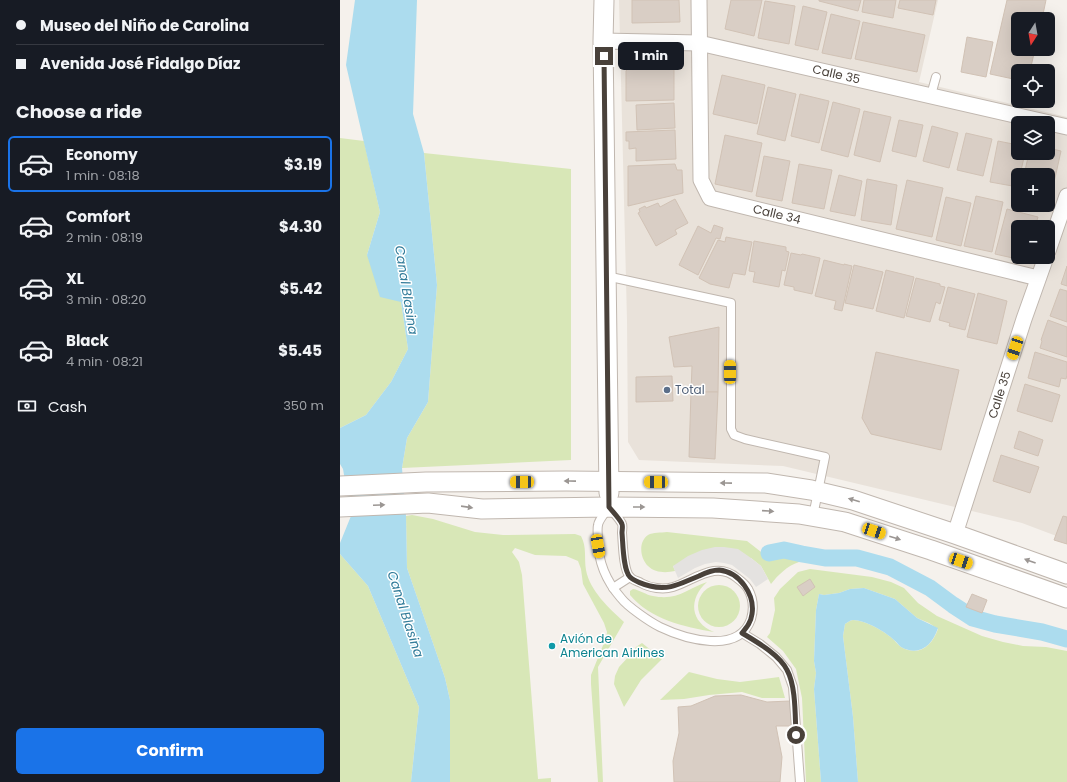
<!DOCTYPE html>
<html lang="en">
<head>
<meta charset="utf-8">
<style>
	:root { --surface:#171b24; --page:#20242c; --text:#f1f3f6; --muted:#9ea1a6; --line:#363941; --accent:#1a73e8 }
	body { margin:0; font-family:Poppins,sans-serif; background:var(--page); color:var(--text); height:100vh; display:flex; flex-direction:column; font-size:15px; white-space:nowrap }
	* { box-sizing:border-box; margin:0 }
	p { font-size:13px; color:var(--muted) }
	.icon { flex:none; width:22px; height:22px; fill:none; stroke:currentColor; stroke-width:2; stroke-linecap:round; stroke-linejoin:round }
	.map { position:relative; flex:1; overflow:hidden }
	.details { display:flex; flex-direction:column; background:var(--surface); width:340px }
	.details>* { flex:none }
	.banner { display:grid; align-content:center; height:88px; padding:0 16px; background:var(--surface) }
	.needle { width:26px; rotate:191deg }
	.buttons { position:absolute; left:671px; top:12px; display:grid; gap:8px }
	.buttons a { display:grid; place-items:center; width:44px; height:44px; border-radius:6px; background:var(--surface); box-shadow:0 4px 16px #0002; font-size:20px }
	.end { position:absolute; width:18px; height:18px; margin:-9px; border:5px solid #49413a; background:#fff; box-shadow:0 0 0 2px #fff }
	.from { border-radius:50% }
	.bubble { position:absolute; height:28px; border-radius:6px; background:var(--surface); box-shadow:0 4px 16px #0002; font-size:13px; font-weight:700; line-height:28px; text-align:center }
	.car { position:absolute; width:12px; height:24px; margin:-12px -6px; border-radius:5px; box-shadow:0 0 3px 1px #0007; background:linear-gradient(#f5c518 24%,#345 0 40%,#f5c518 0 76%,#345 0 86%,#f5c518 0) }
	.banner b { display:flex; align-items:center; gap:14px; height:38px; font-size:15px }
	.banner b+b { border-top:1px solid var(--line) }
	.banner i { width:10px; height:10px; background:var(--text) }
	ul { padding:0; list-style:none }
	li { display:flex; align-items:center; gap:12px; height:56px; margin:0 8px 6px; padding:0 8px; border:2px solid transparent; border-radius:6px }
	li div { flex:1 }
	li b { display:block; font-size:15px }
	li em { font-style:normal; font-weight:700 }
	li.current { border-color:var(--accent) }
	li>.icon { width:36px; height:36px; stroke-width:1.5 }
	h2 { padding:0 16px; font-size:18px; line-height:48px }
	.pay { display:flex; align-items:center; gap:10px; height:44px; padding:0 16px; font-size:15px }
	.pay p { margin-inline-start:auto }
	.action { display:flex; gap:8px; margin-top:auto; padding:8px 16px }
	.action a { flex:1; height:46px; border-radius:6px; background:var(--accent); color:#fff; font-size:16px; font-weight:700; line-height:46px; text-align:center }
	main { display:flex; flex:1; min-height:0 }
	.map>svg:first-child { display:block }
	.residential { fill:#e9e2da; fill-rule:evenodd }
	.green { fill:#d8e7b7 }
	.parking { fill:#e4e2e0 }
	.water { fill:#acdcee }
	.lines { fill:none; stroke-linecap:round; stroke-linejoin:round }
	.canal { stroke:#acdcee; stroke-width:17 }
	.building { fill:#d9cec5; stroke:#d1c2b5 }
	.service-casing { stroke:#c0b7af; stroke-width:10 }
	.minor-casing { stroke:#c0b7af; stroke-width:17 }
	.tertiary-casing { stroke:#c0b7af; stroke-width:21 }
	.service { stroke:#fff; stroke-width:8 }
	.minor { stroke:#fff; stroke-width:15 }
	.tertiary { stroke:#fff; stroke-width:19 }
	.oneway { fill:#9b9693 }
	.route { stroke:#49413a; stroke-width:5 }
	.service-dot { fill:#5c6f8a; stroke:#fff; stroke-width:1.5 }
	.culture-dot { fill:#0f9aa8; stroke:#fff; stroke-width:1.5 }
	.labels { text-anchor:middle; stroke-width:3; stroke-linejoin:round; paint-order:stroke }
	.street-label { font-size:12px; fill:#49413a; stroke:#fff }
	.service-label { font-size:12px; fill:#4e5e75; stroke:#fff; text-anchor:start }
	.culture-label { font-size:12px; fill:#0d838f; stroke:#fff; text-anchor:start }
	.water-label { font-size:13px; font-style:italic; fill:#317b99; stroke:#fff }
</style>
</head>
<body>
<main>
<section class="details">
<div class="banner">
<b><i class="from"></i>Museo del Niño de Carolina</b>
<b><i></i>Avenida José Fidalgo Díaz</b>
</div>
<h2>Choose a ride</h2>
<ul>
<li class="current"><svg class="icon" aria-label="car" viewBox="0 0 24 24"><path d="M5 17H2v-5l4-1 3-4h7l3 4 3 1v5h-3M9 17h6M6 11h13"/><circle cx="7" cy="17" r="2"/><circle cx="17" cy="17" r="2"/></svg><div><b>Economy</b><p>1 min · 08:18</p></div><em>$3.19</em></li>
<li><svg class="icon" aria-label="car" viewBox="0 0 24 24"><path d="M5 17H2v-5l4-1 3-4h7l3 4 3 1v5h-3M9 17h6M6 11h13"/><circle cx="7" cy="17" r="2"/><circle cx="17" cy="17" r="2"/></svg><div><b>Comfort</b><p>2 min · 08:19</p></div><em>$4.30</em></li>
<li><svg class="icon" aria-label="car" viewBox="0 0 24 24"><path d="M5 17H2v-5l4-1 3-4h7l3 4 3 1v5h-3M9 17h6M6 11h13"/><circle cx="7" cy="17" r="2"/><circle cx="17" cy="17" r="2"/></svg><div><b>XL</b><p>3 min · 08:20</p></div><em>$5.42</em></li>
<li><svg class="icon" aria-label="car" viewBox="0 0 24 24"><path d="M5 17H2v-5l4-1 3-4h7l3 4 3 1v5h-3M9 17h6M6 11h13"/><circle cx="7" cy="17" r="2"/><circle cx="17" cy="17" r="2"/></svg><div><b>Black</b><p>4 min · 08:21</p></div><em>$5.45</em></li>
</ul>
<div class="pay"><svg class="icon" aria-label="cash" viewBox="0 0 24 24"><path d="M3 7h18v10H3z"/><circle cx="12" cy="12" r="2"/></svg>Cash<p>350 m</p></div>
<div class="action"><a>Confirm</a></div>
</section>
<div class="map">
<svg width="727" height="782" viewBox="0 0 727 782">
	<rect width="100%" height="100%" fill="#f5f1ec"/>
	<path class="residential" d="M279,0H598L579,82L727,117V540L682,523L443,466L299,460L288,442L287,320ZM678,123H708V153H678ZM678,175H708V205H678ZM678,227H708V257H678Z"/>
	<g class="green">
		<path d="M0,138L24,141L40,212L27,255L61,302L68,349L51,382L26,415L0,428Z"/>
		<path d="M84,153L231,169V460L62,468L67,438L88,402L97,285Z"/>
		<path d="M72,515L93,519L135,532L163,535L235,534L241,536C247,547 244,558 246,570C250,591 269,608 284,622L258,667L263,782H258L251,684V675L266,638L267,632L264,623L243,584L241,569L238,561L226,556L195,555L175,548L172,552L179,562L182,575L198,779L211,778V782H110V700L105,678L67,568L66,516Z"/>
		<path d="M327,532L407,541L429,558L451,555L462,556L475,560C470,561 464,561 459,562C447,566 438,575 431,584L421,566L411,558L333,566L335,571C326,573 315,573 308,566C300,558 298,542 308,535C313,532 321,533 327,532Z"/>
		<path d="M0,554L28,586L79,707L71,782H0Z"/>
		<path d="M470,569L532,577L551,582L564,588L578,603L597,616L642,636L663,642L683,646L706,647L727,651V782H518L513,717L503,636L505,624C507,623 510,620 513,620C525,620 546,632 554,640C556,642 558,645 561,647C579,657 592,646 598,629L589,623L577,618L555,599L524,588L510,589L499,593L484,595L479,594L476,610L474,661L476,673L474,689L481,782H466L462,698L456,669L443,651L427,637L430,633L435,610L434,598L440,589L458,572Z"/>
		<path d="M367,582C348,599 350,622 374,632C344,627 310,619 290,595V591L293,589C300,590 306,595 313,596C337,601 347,589 367,582Z"/>
		<circle cx="379" cy="606" r="21"/>
		<path d="M302,643L322,659L301,680L284,707L274,684L275,676L279,667L292,653L296,647Z"/>
		<path d="M349,672L377,679L400,682L439,677L445,698H422L402,692L369,695L344,699L320,700Z"/>
	</g>
	<path class="parking" d="M375,547H384L398,549L411,558L421,566L428,579L416,587L410,579L392,565L384,563L376,562L365,564L355,568L338,578L333,566L348,556L362,550Z"/>
	<g class="water">
		<path d="M15,0H77L73,114L84,153L97,285L88,402L67,438L62,468L66,516L67,568L105,678L110,700V782H71L79,707L28,586L0,554V543L11,516L3,469L0,464V428L26,415L51,382L68,349L61,302L40,297L27,255L40,212L6,65Z"/>
		<path d="M524,588L555,599L577,618L598,628C592,646 579,657 561,647C558,645 557,642 554,640C546,632 525,620 513,620C510,620 507,623 505,624L503,636L513,717L518,782H481L474,689L476,673L474,661L476,610L479,594L484,595L499,593L510,589Z"/>
	</g>
	<g class="lines">
		<path class="canal" d="M429,553L444,550L462,554L485,558H517L550,567L590,588L613,605L633,618L655,624L702,632L727,639"/>
	</g>
	<g class="building">
		<path d="M292,0H339L340,22L292,23Z"/>
		<path d="M391,0H422L414,36L385,29Z"/>
		<path d="M479,0H521L518,11L479,1Z"/>
		<path d="M524,0H556L553,18L522,12Z"/>
		<path d="M560,0H596L593,15L558,8Z"/>
		<path d="M667,0H706L702,19H678V49H695L690,71H678V80L650,74Z"/>
		<path d="M425,1L455,6L449,44L418,38Z"/>
		<path d="M463,6L487,12L478,50L455,45Z"/>
		<path d="M491,14L520,21L511,59L482,53Z"/>
		<path d="M523,22L585,35L577,72L515,59Z"/>
		<path d="M627,37L653,42L646,77L621,72Z"/>
		<path d="M334,62V100L286,101V71L290,65L295,63Z"/>
		<path d="M382,75L425,85L417,124L373,114Z"/>
		<path d="M428,87L456,94L445,141L417,134Z"/>
		<path d="M460,94L489,101L479,143L451,136Z"/>
		<path d="M493,102L520,109L508,157L481,150Z"/>
		<path d="M334,103L335,128L297,130L296,105Z"/>
		<path d="M524,111L551,117L540,162L514,155Z"/>
		<path d="M559,120L583,125L576,157L552,151Z"/>
		<path d="M592,126L618,133L609,168L583,161Z"/>
		<path d="M335,130L336,159L296,161V148L289,149V141H286V132Z"/>
		<path d="M626,133L652,139L643,176L617,170Z"/>
		<path d="M385,135L422,143L412,192L375,184Z"/>
		<path d="M658,141L678,145V153H685L680,175H678V187L650,182Z"/>
		<path d="M708,148L721,151L711,196L708,195V175H684L689,153H708Z"/>
		<path d="M424,156L450,161L442,201L416,196Z"/>
		<path d="M335,164L337,170H342L343,193L288,206V166Z"/>
		<path d="M459,164L492,170L484,209L452,203Z"/>
		<path d="M499,175L522,181L515,216L490,211Z"/>
		<path d="M527,179L557,185L551,225L521,220Z"/>
		<path d="M567,180L603,188L592,237L556,229Z"/>
		<path d="M636,196L663,202L652,252L624,246Z"/>
		<path d="M606,197L631,203L621,246L596,240Z"/>
		<path d="M335,199L348,223L335,230L337,234L316,246L298,213L300,212L299,209L305,206L306,208L318,203L320,207Z"/>
		<path d="M667,209L698,217L695,227H678V257H687L686,261L655,254Z"/>
		<path d="M374,225L383,228L380,239L376,238L358,275L339,265L358,226L371,233Z"/>
		<path d="M386,237L412,242L405,275L393,273L389,288L370,284L359,278L378,240L385,242Z"/>
		<path d="M414,241L446,247V251L449,252L445,271L442,270L439,287L413,282L415,272L409,271Z"/>
		<path d="M451,253L461,255L462,254L480,258L472,294L454,290V287L444,285Z"/>
		<path d="M484,260L504,265V264L512,266L502,311L494,309L496,301L475,296Z"/>
		<path d="M514,265L543,272L533,309L505,303Z"/>
		<path d="M727,266V286L721,284Z"/>
		<path d="M546,270L574,277L564,318L536,311Z"/>
		<path d="M576,278L600,284V286L605,287L600,304L596,302L590,322L566,316Z"/>
		<path d="M608,287L635,294L625,330L609,326L610,323L599,320Z"/>
		<path d="M720,289L727,291V322L710,316Z"/>
		<path d="M638,293L667,301L657,344L627,337Z"/>
		<path d="M708,320L727,327V357L700,348L702,341L701,340Z"/>
		<path d="M379,327L378,392H351L352,366L334,367L329,337Z"/>
		<path d="M536,352L619,370L601,450L531,434L522,418Z"/>
		<path d="M695,352L727,362V375L726,379L721,378L719,387L688,378Z"/>
		<path d="M332,376L333,401L296,402V377Z"/>
		<path d="M685,384L720,395L712,422L677,411Z"/>
		<path d="M351,392H378L375,459L349,457Z"/>
		<path d="M679,431L703,440L698,456L674,448Z"/>
		<path d="M661,455L699,467L690,493L653,481Z"/>
		<path d="M723,516L727,517V544L714,540Z"/>
		<path d="M470,579L475,587L463,596L457,587Z"/>
		<path d="M632,594L647,600L642,613L626,607Z"/>
		<path d="M401,695L427,702L450,701L451,726H436L442,757L440,782H334L333,761L339,733L338,707L351,706L375,696Z"/>
	</g>
	<g class="lines">
		<defs>
			<g id="service">
				<path d="M591,95L596,77"/>
				<path d="M266,276L391,303V429L394,435L405,439L485,457L473,516"/>
				<path d="M269,507C272,511 280,519 282,524C283,526 282,530 282,533C283,543 283,570 290,577C292,580 298,581 301,583C310,588 323,590 333,587C355,580 376,560 397,578C401,581 406,585 408,589C413,598 414,609 411,619C399,655 345,639 320,627C310,622 288,607 281,598C267,582 258,562 258,540C258,536 257,530 258,525C259,519 266,512 269,507Z"/>
				<path d="M273,588L290,577"/>
				<path d="M402,633L420,644L436,657L447,670L453,687L460,782"/>
			</g>
			<g id="minor">
				<path id="s1" d="M359,0L361,180L370,198L698,278"/>
				<path id="s2" d="M263,41L359,43L727,127"/>
				<path d="M708,251L727,196"/>
				<path id="s3" d="M615,534L684,319L706,257"/>
			</g>
			<g id="tertiary">
				<path d="M264,0L263,41L269,493"/>
				<path d="M0,486L86,482L226,481L426,483L471,490L513,500L615,534L727,574"/>
				<path d="M0,507L88,503L142,509L269,507L373,508L459,514L505,522L591,550L727,598"/>
			</g>
		</defs>
		<use href="#service" class="service-casing"/>
		<use href="#minor" class="minor-casing"/>
		<use href="#tertiary" class="tertiary-casing"/>
		<use href="#service" class="service"/>
		<use href="#minor" class="minor"/>
		<use href="#tertiary" class="tertiary"/>
	</g>
	<defs><path id="oneway-solid" d="M-6-.8H1V-3.2L6.5 0L1 3.2V.8H-6Z"/></defs>
	<g class="oneway">
		<use href="#oneway-solid" transform="translate(230 481) rotate(-179)"/>
		<use href="#oneway-solid" transform="translate(386 483) rotate(-179)"/>
		<use href="#oneway-solid" transform="translate(514 500) rotate(-164)"/>
		<use href="#oneway-solid" transform="translate(39 505) rotate(-3)"/>
		<use href="#oneway-solid" transform="translate(127 507) rotate(8)"/>
		<use href="#oneway-solid" transform="translate(299 507)"/>
		<use href="#oneway-solid" transform="translate(428 511) rotate(4)"/>
		<use href="#oneway-solid" transform="translate(555 538) rotate(18)"/>
		<use href="#oneway-solid" transform="translate(690 561) rotate(-160)"/>
	</g>
	<g class="lines">
		<path class="route" d="M264,56L269,507C272,511 280,519 282,524C283,526 282,530 282,533C283,543 283,570 290,577C294,581 305,585 310,586C330,591 341,583 359,576C365,573 372,570 379,570C400,572 415,595 412,614C411,622 407,627 402,633C417,642 440,655 447,670C456,686 455,716 456,735"/>
	</g>
	<circle class="service-dot" cx="327" cy="390" r="4"/>
	<circle class="culture-dot" cx="212" cy="646" r="4"/>
	<g class="labels">
		<g class="street-label">
			<text dy="4" stroke="none"><textPath href="#s2" startOffset="237">Calle 35</textPath></text>
			<text dy="4" stroke="none"><textPath href="#s1" startOffset="269">Calle 34</textPath></text>
			<text dy="4" stroke="none"><textPath href="#s3" startOffset="146">Calle 35</textPath></text>
		</g>
		<g class="service-label">
			<text x="335" y="394">Total</text>
		</g>
		<g class="culture-label">
			<text x="220" y="643">Avión de<tspan x="220" dy="14">American Airlines</tspan></text>
		</g>
		<g class="water-label">
			<text transform="translate(67 290) rotate(81)" y="5">Canal Blasina</text>
			<text transform="translate(66 614) rotate(72)" y="5">Canal Blasina</text>
		</g>
	</g>
</svg>
<div class="buttons">
<a><svg class="needle" viewBox="-14 -14 28 28"><path d="M0-13l5 13h-10z" fill="#e53935"/><path d="M0 13l5-13h-10z" fill="#9ea1a6"/></svg></a>
<a><svg class="icon" aria-label="locate" viewBox="0 0 24 24"><circle cx="12" cy="12" r="6"/><path d="M12 2v4M12 18v4M2 12h4M18 12h4"/></svg></a>
<a><svg class="icon" aria-label="layers" viewBox="0 0 24 24"><path d="M12 4l9 5-9 5-9-5zM3 14l9 5 9-5"/></svg></a>
<a>+</a>
<a>−</a>
</div>
<i class="end from" style="left:456px;top:735px"></i>
<i class="end" style="left:264px;top:56px"></i>
<div class="bubble" style="left:278px;top:42px;width:66px">1 min</div>
<i class="car" style="left:675px;top:348px;rotate:198deg"></i>
<i class="car" style="left:390px;top:372px;rotate:0deg"></i>
<i class="car" style="left:182px;top:482px;rotate:270deg"></i>
<i class="car" style="left:316px;top:482px;rotate:271deg"></i>
<i class="car" style="left:534px;top:531px;rotate:108deg"></i>
<i class="car" style="left:258px;top:546px;rotate:170deg"></i>
<i class="car" style="left:621px;top:561px;rotate:109deg"></i>
</div>
</main>
</body>
</html>
